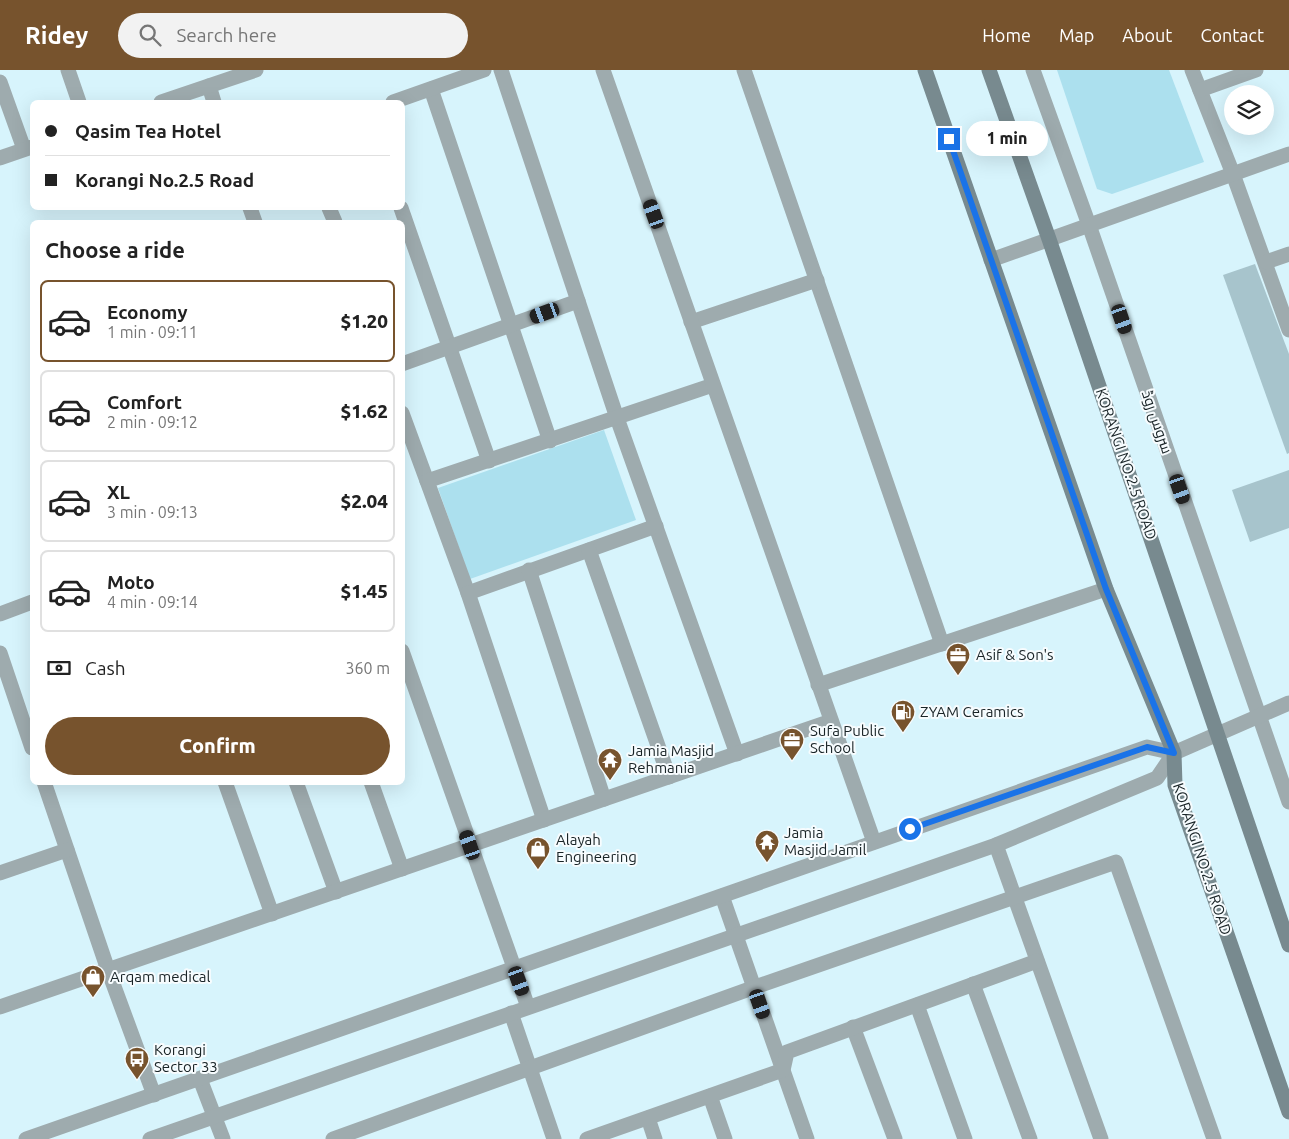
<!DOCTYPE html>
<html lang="en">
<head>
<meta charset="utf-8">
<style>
	:root { --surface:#fff; --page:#f2f2f2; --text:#222; --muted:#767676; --line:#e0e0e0; --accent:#77532d }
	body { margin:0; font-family:Ubuntu,Cairo,sans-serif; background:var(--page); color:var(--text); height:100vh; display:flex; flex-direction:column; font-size:19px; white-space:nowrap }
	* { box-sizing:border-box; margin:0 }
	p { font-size:16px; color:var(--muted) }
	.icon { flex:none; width:28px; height:28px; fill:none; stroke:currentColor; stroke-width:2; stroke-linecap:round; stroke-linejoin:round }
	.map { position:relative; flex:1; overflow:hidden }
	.drawer { position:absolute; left:30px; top:150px; width:375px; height:565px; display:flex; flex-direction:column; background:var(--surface); border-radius:8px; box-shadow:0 5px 20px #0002 }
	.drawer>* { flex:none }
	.top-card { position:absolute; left:30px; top:30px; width:375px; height:110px; border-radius:8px; box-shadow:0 5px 20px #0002; display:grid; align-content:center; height:110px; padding:0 15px; background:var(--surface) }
	.buttons { position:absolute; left:1224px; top:15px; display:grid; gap:10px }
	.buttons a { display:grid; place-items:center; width:50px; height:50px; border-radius:50%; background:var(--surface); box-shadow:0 5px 20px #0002; font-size:25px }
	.end { position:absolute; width:22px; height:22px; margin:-11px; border:6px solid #1a73e8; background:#fff; box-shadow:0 0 0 2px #fff }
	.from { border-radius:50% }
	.bubble { position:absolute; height:35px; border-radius:18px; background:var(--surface); box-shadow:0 5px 20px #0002; font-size:16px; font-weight:800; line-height:35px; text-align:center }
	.car { position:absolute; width:15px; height:30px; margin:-15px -8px; border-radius:6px; box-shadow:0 0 4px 1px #0007; background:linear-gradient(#222 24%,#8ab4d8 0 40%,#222 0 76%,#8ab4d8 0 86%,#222 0) }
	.top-card b { display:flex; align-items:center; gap:18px; height:48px; font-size:19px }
	.top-card b+b { border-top:1px solid var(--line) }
	.top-card i { width:12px; height:12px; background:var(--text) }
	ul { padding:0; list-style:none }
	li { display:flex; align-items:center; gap:15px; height:82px; margin:0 10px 8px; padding:0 5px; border:2px solid var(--line); border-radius:8px }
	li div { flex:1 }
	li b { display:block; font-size:19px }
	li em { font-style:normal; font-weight:800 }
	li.selected { border-color:var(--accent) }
	li>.icon { width:45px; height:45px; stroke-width:1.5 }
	h2 { padding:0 15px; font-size:22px; line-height:60px }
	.pay { display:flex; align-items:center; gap:12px; height:55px; padding:0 15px; font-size:19px }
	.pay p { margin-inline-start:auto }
	.button { display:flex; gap:10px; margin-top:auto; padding:10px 15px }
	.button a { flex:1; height:58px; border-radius:30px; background:var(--accent); color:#fff; font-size:20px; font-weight:800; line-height:58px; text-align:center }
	header { display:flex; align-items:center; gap:30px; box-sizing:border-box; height:70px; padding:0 25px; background:var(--accent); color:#fff }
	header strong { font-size:24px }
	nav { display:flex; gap:28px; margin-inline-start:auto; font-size:18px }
	.search { width:350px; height:45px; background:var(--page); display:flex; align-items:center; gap:12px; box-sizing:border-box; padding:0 18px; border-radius:28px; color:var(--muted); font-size:19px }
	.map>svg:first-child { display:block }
	.green { fill:#ace0ee }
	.building { fill:#a7c4cc }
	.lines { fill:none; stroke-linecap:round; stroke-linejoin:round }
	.minor { stroke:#9eabae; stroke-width:15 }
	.tertiary { stroke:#9eabae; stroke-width:15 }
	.secondary { stroke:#788a8f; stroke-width:15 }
	.route { stroke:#1a73e8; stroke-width:6 }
	.labels { text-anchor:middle; stroke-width:4; stroke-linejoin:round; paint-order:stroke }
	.street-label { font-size:15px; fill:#182326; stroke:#f7fcfe }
	.poi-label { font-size:15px; fill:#182326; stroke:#f7fcfe; text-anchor:start }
</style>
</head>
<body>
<header>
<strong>Ridey</strong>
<div class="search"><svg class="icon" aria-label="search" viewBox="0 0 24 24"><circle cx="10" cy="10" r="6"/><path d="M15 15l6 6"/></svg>Search here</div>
<nav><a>Home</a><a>Map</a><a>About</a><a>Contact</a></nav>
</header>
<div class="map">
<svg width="1289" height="1069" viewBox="0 0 1289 1069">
	<rect width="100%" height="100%" fill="#d7f4fc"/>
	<g class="green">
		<path d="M1057,0H1169L1204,92L1112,124L1097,119Z"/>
		<path d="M604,360L636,450L470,509L438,418Z"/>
	</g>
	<g class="building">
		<path d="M1255,194L1289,284V383L1287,384L1223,205Z"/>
		<path d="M1289,400V458L1250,472L1232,420Z"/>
	</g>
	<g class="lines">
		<g class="minor">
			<path d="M68,0L79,32"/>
			<path d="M501,0L617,348L737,684"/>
			<path d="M744,0L942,574"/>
			<path d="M1033,0L1089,155L1289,732"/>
			<path d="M1192,0L1233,104L1289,260"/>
			<path d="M0,12L24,79"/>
			<path d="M431,19L550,371"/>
			<path d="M1200,20L1256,0"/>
			<path d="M393,32L484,0"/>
			<path d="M329,138L335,152"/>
			<path d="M401,138L489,391"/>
			<path d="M1266,192L1289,184"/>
			<path d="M691,252L817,210"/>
			<path d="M402,294L578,231"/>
			<path d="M402,343L427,411"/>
			<path d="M656,456L468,523L427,411L713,315"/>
			<path d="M589,480L669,707"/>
			<path d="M529,500L604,729"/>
			<path d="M468,523L544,750"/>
			<path d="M0,583L32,678"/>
			<path d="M818,615L1106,519"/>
			<path d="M1174,683L1289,633"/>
			<path d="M44,712L108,900L154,1025"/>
			<path d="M225,712L272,844"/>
			<path d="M296,712L336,822"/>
			<path d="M371,712L402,799"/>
			<path d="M996,775L1101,1069"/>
			<path d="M0,803L67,780"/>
			<path d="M722,826L807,1069"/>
			<path d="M973,914L1030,1069"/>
			<path d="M917,935L965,1069"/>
			<path d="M0,937L831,651"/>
			<path d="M511,943L554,1069"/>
			<path d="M853,957L895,1069"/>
			<path d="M200,1009L223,1069"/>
			<path d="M710,1026L725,1069"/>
			<path d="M648,1048L655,1069"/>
			<path d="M333,1069L755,917L1116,792L1214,1069"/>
			<path d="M587,1069L783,1000L787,982L1037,891"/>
		</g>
		<g class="tertiary">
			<path d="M603,0L874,772"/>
			<path d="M209,16L214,32"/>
			<path d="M161,32L256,0"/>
			<path d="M0,88L32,77"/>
			<path d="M250,138L255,152"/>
			<path d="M991,190L1289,84"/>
			<path d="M0,544L32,532"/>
			<path d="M402,581L528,937"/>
			<path d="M26,1069L1147,677L1174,683L1157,708L996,775L150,1069"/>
		</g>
		<g class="secondary">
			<path d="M925,0L1106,519L1174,683L1175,715L1289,1042"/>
			<path d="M989,0L1049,169L1289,875"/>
		</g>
	</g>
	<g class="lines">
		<path class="route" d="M910,759L1147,677L1174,683L1106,519L949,69"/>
	</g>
	<defs>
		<symbol id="office-pin" viewBox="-11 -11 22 30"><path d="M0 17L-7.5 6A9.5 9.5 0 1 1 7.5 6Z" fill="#77532d" stroke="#f7fcfe"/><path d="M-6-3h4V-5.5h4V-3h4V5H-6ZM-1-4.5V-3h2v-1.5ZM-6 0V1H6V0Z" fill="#fff"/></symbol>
		<symbol id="fuel-pin" viewBox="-11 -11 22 30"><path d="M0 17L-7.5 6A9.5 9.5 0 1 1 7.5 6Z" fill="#77532d" stroke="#f7fcfe"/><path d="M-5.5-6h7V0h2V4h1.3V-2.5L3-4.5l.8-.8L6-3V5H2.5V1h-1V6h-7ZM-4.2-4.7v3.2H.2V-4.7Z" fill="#fff"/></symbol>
		<symbol id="temple-pin" viewBox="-11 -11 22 30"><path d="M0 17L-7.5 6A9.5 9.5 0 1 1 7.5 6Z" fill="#77532d" stroke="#f7fcfe"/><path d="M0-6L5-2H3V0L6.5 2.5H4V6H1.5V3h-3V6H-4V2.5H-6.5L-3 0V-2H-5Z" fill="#fff"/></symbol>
		<symbol id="shop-pin" viewBox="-11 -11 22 30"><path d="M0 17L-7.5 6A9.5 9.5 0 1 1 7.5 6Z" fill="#77532d" stroke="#f7fcfe"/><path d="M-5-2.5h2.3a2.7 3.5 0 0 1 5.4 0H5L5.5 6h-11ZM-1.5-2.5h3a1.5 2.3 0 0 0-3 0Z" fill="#fff"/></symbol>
		<symbol id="bus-pin" viewBox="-11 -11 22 30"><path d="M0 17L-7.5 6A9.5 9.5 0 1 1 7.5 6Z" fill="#77532d" stroke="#f7fcfe"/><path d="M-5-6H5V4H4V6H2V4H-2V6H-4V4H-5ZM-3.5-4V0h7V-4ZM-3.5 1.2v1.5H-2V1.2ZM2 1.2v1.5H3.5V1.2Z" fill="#fff"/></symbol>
	</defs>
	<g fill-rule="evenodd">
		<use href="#office-pin" x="944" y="571" width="28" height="38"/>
		<use href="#fuel-pin" x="889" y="628" width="28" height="38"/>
		<use href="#office-pin" x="778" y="656" width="28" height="38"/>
		<use href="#temple-pin" x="596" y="676" width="28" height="38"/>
		<use href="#temple-pin" x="753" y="758" width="28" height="38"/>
		<use href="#shop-pin" x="524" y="765" width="28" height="38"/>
		<use href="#shop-pin" x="79" y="893" width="28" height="38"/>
		<use href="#bus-pin" x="123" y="975" width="28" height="38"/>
	</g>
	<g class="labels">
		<g class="street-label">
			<text transform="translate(1157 352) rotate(71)" y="5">سروس روڈ</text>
			<text transform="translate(1126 394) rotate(71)" y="5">KORANGI NO.2.5 ROAD</text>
			<text transform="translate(1202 789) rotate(72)" y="5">KORANGI NO.2.5 ROAD</text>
		</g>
		<g class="poi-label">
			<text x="976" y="590">Asif &amp; Son's</text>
			<text x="920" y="647">ZYAM Ceramics</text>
			<text x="810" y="666">Sufa Public<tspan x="810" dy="17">School</tspan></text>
			<text x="628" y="686">Jamia Masjid<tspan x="628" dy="17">Rehmania</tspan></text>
			<text x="784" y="768">Jamia<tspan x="784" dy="17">Masjid Jamil</tspan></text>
			<text x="556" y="775">Alayah<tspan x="556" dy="17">Engineering</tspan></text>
			<text x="110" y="912">Arqam medical</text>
			<text x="154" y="985">Korangi<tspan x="154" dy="17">Sector 33</tspan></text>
		</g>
	</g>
</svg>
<div class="buttons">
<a><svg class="icon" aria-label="layers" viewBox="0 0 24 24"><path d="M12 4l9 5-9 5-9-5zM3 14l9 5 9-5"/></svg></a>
</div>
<i class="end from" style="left:910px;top:759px"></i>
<i class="end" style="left:949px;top:69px"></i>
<div class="bubble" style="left:966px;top:51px;width:82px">1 min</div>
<i class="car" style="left:654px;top:144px;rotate:340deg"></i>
<i class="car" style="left:545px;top:243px;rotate:250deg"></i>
<i class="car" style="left:1122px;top:249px;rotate:161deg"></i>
<i class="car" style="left:1180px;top:419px;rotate:161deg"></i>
<i class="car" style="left:470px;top:775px;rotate:341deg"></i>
<i class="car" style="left:519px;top:911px;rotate:160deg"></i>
<i class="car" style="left:760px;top:934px;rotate:161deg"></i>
<div class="top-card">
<b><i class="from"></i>Qasim Tea Hotel</b>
<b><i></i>Korangi No.2.5 Road</b>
</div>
<section class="drawer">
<h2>Choose a ride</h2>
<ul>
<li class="selected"><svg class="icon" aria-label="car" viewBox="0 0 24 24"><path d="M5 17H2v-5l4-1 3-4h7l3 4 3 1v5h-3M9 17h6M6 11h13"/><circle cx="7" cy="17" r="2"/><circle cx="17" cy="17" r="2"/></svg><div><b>Economy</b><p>1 min · 09:11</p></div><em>$1.20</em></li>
<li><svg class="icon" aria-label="car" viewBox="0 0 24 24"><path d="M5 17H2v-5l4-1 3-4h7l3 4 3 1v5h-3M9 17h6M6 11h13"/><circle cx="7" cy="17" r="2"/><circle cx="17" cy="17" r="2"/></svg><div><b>Comfort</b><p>2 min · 09:12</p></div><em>$1.62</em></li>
<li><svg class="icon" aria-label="car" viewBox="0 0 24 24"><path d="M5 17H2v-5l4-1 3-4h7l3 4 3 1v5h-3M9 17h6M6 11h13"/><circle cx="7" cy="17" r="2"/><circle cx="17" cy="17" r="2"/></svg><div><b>XL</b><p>3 min · 09:13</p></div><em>$2.04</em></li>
<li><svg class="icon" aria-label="car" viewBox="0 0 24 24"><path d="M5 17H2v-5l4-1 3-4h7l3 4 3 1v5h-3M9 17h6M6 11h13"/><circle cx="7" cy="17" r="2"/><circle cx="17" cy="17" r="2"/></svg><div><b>Moto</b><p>4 min · 09:14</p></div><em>$1.45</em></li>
</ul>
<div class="pay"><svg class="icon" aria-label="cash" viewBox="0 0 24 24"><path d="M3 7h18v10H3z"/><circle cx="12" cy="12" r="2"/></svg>Cash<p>360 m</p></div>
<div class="button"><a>Confirm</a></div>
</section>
</div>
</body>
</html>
